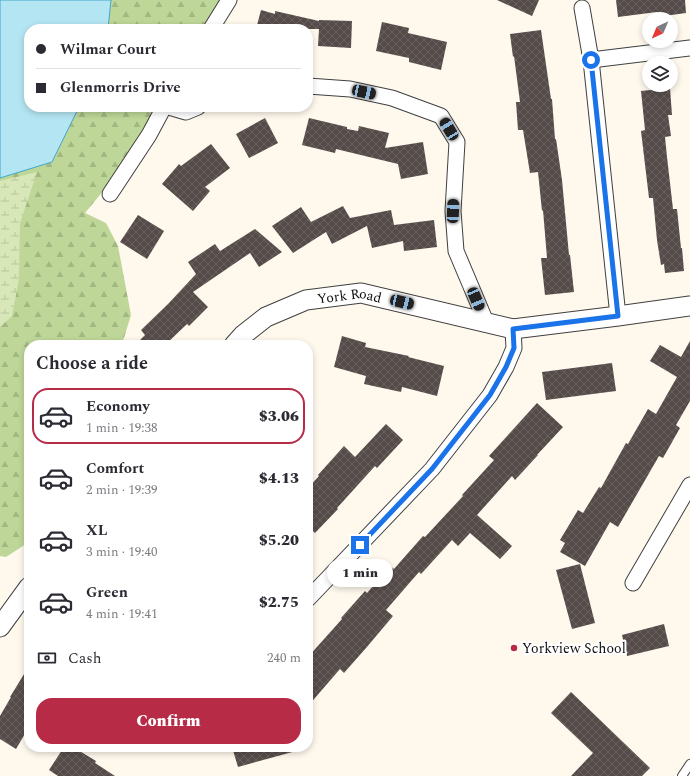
<!DOCTYPE html>
<html lang="en">
<head>
<meta charset="utf-8">
<style>
	:root { --surface:#fff; --page:#f2f2f3; --text:#2b2b33; --muted:#7c7c81; --line:#e1e1e2; --accent:#b72b47 }
	body { margin:0; font-family:Spectral,serif; background:var(--page); color:var(--text); height:100vh; display:flex; flex-direction:column; font-size:15px; white-space:nowrap }
	* { box-sizing:border-box; margin:0 }
	p { font-size:13px; color:var(--muted) }
	.icon { flex:none; width:22px; height:22px; fill:none; stroke:currentColor; stroke-width:2; stroke-linecap:round; stroke-linejoin:round }
	.map { position:relative; flex:1; overflow:hidden }
	.details { position:absolute; left:24px; top:340px; width:289px; height:412px; display:flex; flex-direction:column; background:var(--surface); border-radius:16px; box-shadow:0 2px 6px #0003 }
	.details>* { flex:none }
	.guide { position:absolute; left:24px; top:24px; width:289px; height:88px; border-radius:16px; box-shadow:0 2px 6px #0003; display:grid; align-content:center; height:88px; padding:0 12px; background:var(--surface) }
	.needle { width:26px; rotate:224deg }
	.tools { position:absolute; left:642px; top:12px; display:grid; gap:8px }
	.tools a { display:grid; place-items:center; width:36px; height:36px; border-radius:50%; background:var(--surface); box-shadow:0 2px 6px #0003; font-size:20px }
	.end { position:absolute; width:18px; height:18px; margin:-9px; border:5px solid #1a73e8; background:#fff; box-shadow:0 0 0 2px #fff }
	.from { border-radius:50% }
	.bubble { position:absolute; height:28px; border-radius:14px; background:var(--surface); box-shadow:0 2px 6px #0003; font-size:13px; font-weight:800; line-height:28px; text-align:center }
	.car { position:absolute; width:12px; height:24px; margin:-12px -6px; border-radius:5px; box-shadow:0 0 3px 1px #0007; background:linear-gradient(#222 24%,#8ab4d8 0 40%,#222 0 76%,#8ab4d8 0 86%,#222 0) }
	.guide b { display:flex; align-items:center; gap:14px; height:38px; font-size:15px }
	.guide b+b { border-top:1px solid var(--line) }
	.guide i { width:10px; height:10px; background:var(--text) }
	ul { padding:0; list-style:none }
	li { display:flex; align-items:center; gap:12px; height:56px; margin:0 8px 6px; padding:0 4px; border:2px solid transparent; border-radius:16px }
	li div { flex:1 }
	li b { display:block; font-size:15px }
	li em { font-style:normal; font-weight:800 }
	li.current { border-color:var(--accent) }
	li>.icon { width:36px; height:36px; stroke-width:1.5 }
	h2 { padding:0 12px; font-size:18px; line-height:48px }
	.pay { display:flex; align-items:center; gap:10px; height:44px; padding:0 12px; font-size:15px }
	.pay p { margin-inline-start:auto }
	.action { display:flex; gap:8px; margin-top:auto; padding:8px 12px }
	.action a { flex:1; height:46px; border-radius:16px; background:var(--accent); color:#fff; font-size:16px; font-weight:800; line-height:46px; text-align:center }
	.map>svg:first-child { display:block }
	.forest { fill:url(#forest-firs) }
	.wetland { fill:url(#wetland-marsh) }
	.water { fill:#b4e5f3; stroke:#3ea6c7 }
	.building { fill:url(#building-cross-hatch) }
	.lines { fill:none; stroke-linecap:round; stroke-linejoin:round }
	.service-casing { stroke:#404040; stroke-width:10 }
	.minor-casing { stroke:#404040; stroke-width:17 }
	.tertiary-casing { stroke:#404040; stroke-width:21 }
	.service { stroke:#fff; stroke-width:8 }
	.minor { stroke:#fff; stroke-width:15 }
	.tertiary { stroke:#fff; stroke-width:19 }
	.route { stroke:#1a73e8; stroke-width:5 }
	.poi-dot { fill:#b72b47; stroke:#fff; stroke-width:1.5 }
	.labels { text-anchor:middle; stroke-width:4; stroke-linejoin:round; paint-order:stroke }
	.street-label { font-size:14px; fill:#0d0d0d; stroke:#fff }
	.poi-label { font-size:14px; fill:#0d0d0d; stroke:#fff; text-anchor:start }
</style>
</head>
<body>
<div class="map">
<svg width="690" height="776" viewBox="0 0 690 776">
	<defs>
		<pattern id="forest-firs" width="22" height="20" patternUnits="userSpaceOnUse"><rect width="22" height="20" fill="#bed798"/><path d="M5 1l3.5 6h-7zM16 11l3.5 6h-7z" fill="#a2b782"/></pattern>
		<pattern id="wetland-marsh" width="20" height="14" patternUnits="userSpaceOnUse"><rect width="20" height="14" fill="#d8e7b8"/><path d="M1 5h8M5 5V1M11 12h8M15 12V8" fill="none" stroke="#b8c59d"/></pattern>
		<pattern id="building-cross-hatch" width="8" height="8" patternUnits="userSpaceOnUse"><rect width="8" height="8" fill="#554c4a"/><path d="M0 0l8 8M0 8l8-8" fill="none" stroke="#686160"/></pattern>
	</defs>
	<rect width="100%" height="100%" fill="#fef8ed"/>
	<g class="forest">
		<path d="M111,0H234L215,29H108Z"/>
		<path d="M79,107H167L154,129L85,213L106,223L118,246L131,315L123,341L121,345H29V542L6,557L0,556V178L52,162Z"/>
	</g>
	<path class="wetland" d="M37,172L20,223L19,279L12,316L0,327V181Z"/>
	<path class="water" d="M0,0H111L108,29H29V107H79L52,162L0,178Z"/>
	<g class="building">
		<path d="M497,0H539L532,16Z"/>
		<path d="M616,0H685L686,13L657,17V12L618,17Z"/>
		<path d="M261,10L275,14V11L319,21V20L352,21L351,48L318,46L319,29H256Z"/>
		<path d="M382,22L409,28L408,33L447,42L441,70L409,62V58L376,51Z"/>
		<path d="M541,30L551,99H552L555,139H556L562,180L569,255H570L574,292L545,295L541,258H547L543,210L542,211L538,172L530,173L523,130H518L516,102H520L514,56L513,57L510,34Z"/>
		<path d="M670,88L672,115H668L671,136L665,137L667,157L673,209H677L681,248H682L684,271L665,273L664,264L661,265L657,240L653,198H649L641,131L645,130L641,91Z"/>
		<path d="M265,118L278,143L249,158L236,134Z"/>
		<path d="M309,118L347,127V129L358,131L359,126L389,133L385,148L423,142L428,174L401,179L398,164L336,149L335,153L302,145Z"/>
		<path d="M211,144L230,168L205,187L210,191L193,211L162,184L179,164L181,166Z"/>
		<path d="M343,206L350,218L391,210L394,225L434,220L437,247L404,251L403,241L372,248L367,226L332,244L326,232L293,253L272,226L301,207L311,222Z"/>
		<path d="M138,215L164,231L147,259L120,242Z"/>
		<path d="M255,229L282,252L259,267L250,253L193,292L208,307L189,326L187,324L165,345H135L145,335L141,330L168,304L196,274L188,262L215,244L220,251Z"/>
		<path d="M342,336L366,343L365,347L409,356L408,357L444,366L437,396L402,387L401,392L364,384L366,376L334,367Z"/>
		<path d="M690,341V401L676,425L680,428L663,458L659,456L618,527L610,522L585,566L560,552L565,543L560,540L578,510L583,513L599,487L601,488L626,443L628,444L648,409L656,414L677,377L650,361L660,345L681,357Z"/>
		<path d="M612,363L616,391L546,400L542,372Z"/>
		<path d="M537,403L563,427L537,455H538L515,480L512,476L477,515L512,546L500,559L470,533L458,546L452,540L421,574L419,572L386,610L393,616L366,648L344,673L340,669L308,706V657L342,619L341,618L365,591L367,593L390,566L394,569L423,536L425,537L463,496L462,495L494,460L489,456Z"/>
		<path d="M386,424L403,440L377,468L375,466L337,508L338,509L315,533L308,526V488L319,476L318,475L344,446L355,457Z"/>
		<path d="M580,564L595,623L572,629L556,570Z"/>
		<path d="M664,624L669,646L627,656L622,635Z"/>
		<path d="M29,666V727L16,749L0,739V716L11,697H10Z"/>
		<path d="M571,692L650,768L642,776H571L593,753L551,713Z"/>
		<path d="M64,747H73L96,761L95,763L115,776H58L49,770Z"/>
		<path d="M232,747H295L296,751L238,767Z"/>
	</g>
	<g class="lines">
		<defs>
			<path id="service" d="M682,776L690,764"/>
			<g id="minor">
				<path d="M582,8L591,60L618,316"/>
				<path d="M211,29L229,0"/>
				<path d="M591,60L690,48"/>
				<path d="M308,86L350,89L392,98L441,116L457,142L453,211L456,251L486,322"/>
				<path d="M169,107L186,112L198,107"/>
				<path d="M110,194L149,135L164,107"/>
				<path d="M633,583L690,485"/>
				<path d="M308,599L432,469L490,395L506,367L514,348L513,329"/>
			</g>
			<g id="tertiary">
				<path id="s1" d="M234,345L243,335L266,317L306,300L361,293L513,329L618,316L690,306"/>
				<path d="M0,627L29,587"/>
			</g>
		</defs>
		<use href="#service" class="service-casing"/>
		<use href="#minor" class="minor-casing"/>
		<use href="#tertiary" class="tertiary-casing"/>
		<use href="#service" class="service"/>
		<use href="#minor" class="minor"/>
		<use href="#tertiary" class="tertiary"/>
	</g>
	<g class="lines">
		<path class="route" d="M360,545L432,469L490,395L506,367L514,348L513,329L618,316L591,60"/>
	</g>
	<circle class="poi-dot" cx="514" cy="648" r="4"/>
	<g class="labels">
		<g class="street-label">
			<text dy="5" stroke="none"><textPath href="#s1" startOffset="130">York Road</textPath></text>
		</g>
		<g class="poi-label">
			<text x="522" y="653">Yorkview School</text>
		</g>
	</g>
</svg>
<div class="tools">
<a><svg class="needle" viewBox="-14 -14 28 28"><path d="M0-13l5 13h-10z" fill="#e53935"/><path d="M0 13l5-13h-10z" fill="#7c7c81"/></svg></a>
<a><svg class="icon" aria-label="layers" viewBox="0 0 24 24"><path d="M12 4l9 5-9 5-9-5zM3 14l9 5 9-5"/></svg></a>
</div>
<i class="end from" style="left:591px;top:60px"></i>
<i class="end" style="left:360px;top:545px"></i>
<div class="bubble" style="left:327px;top:559px;width:66px">1 min</div>
<i class="car" style="left:364px;top:92px;rotate:102deg"></i>
<i class="car" style="left:449px;top:129px;rotate:329deg"></i>
<i class="car" style="left:453px;top:211px;rotate:2deg"></i>
<i class="car" style="left:476px;top:299px;rotate:157deg"></i>
<i class="car" style="left:402px;top:302px;rotate:103deg"></i>
<div class="guide">
<b><i class="from"></i>Wilmar Court</b>
<b><i></i>Glenmorris Drive</b>
</div>
<section class="details">
<h2>Choose a ride</h2>
<ul>
<li class="current"><svg class="icon" aria-label="car" viewBox="0 0 24 24"><path d="M5 17H2v-5l4-1 3-4h7l3 4 3 1v5h-3M9 17h6M6 11h13"/><circle cx="7" cy="17" r="2"/><circle cx="17" cy="17" r="2"/></svg><div><b>Economy</b><p>1 min · 19:38</p></div><em>$3.06</em></li>
<li><svg class="icon" aria-label="car" viewBox="0 0 24 24"><path d="M5 17H2v-5l4-1 3-4h7l3 4 3 1v5h-3M9 17h6M6 11h13"/><circle cx="7" cy="17" r="2"/><circle cx="17" cy="17" r="2"/></svg><div><b>Comfort</b><p>2 min · 19:39</p></div><em>$4.13</em></li>
<li><svg class="icon" aria-label="car" viewBox="0 0 24 24"><path d="M5 17H2v-5l4-1 3-4h7l3 4 3 1v5h-3M9 17h6M6 11h13"/><circle cx="7" cy="17" r="2"/><circle cx="17" cy="17" r="2"/></svg><div><b>XL</b><p>3 min · 19:40</p></div><em>$5.20</em></li>
<li><svg class="icon" aria-label="car" viewBox="0 0 24 24"><path d="M5 17H2v-5l4-1 3-4h7l3 4 3 1v5h-3M9 17h6M6 11h13"/><circle cx="7" cy="17" r="2"/><circle cx="17" cy="17" r="2"/></svg><div><b>Green</b><p>4 min · 19:41</p></div><em>$2.75</em></li>
</ul>
<div class="pay"><svg class="icon" aria-label="cash" viewBox="0 0 24 24"><path d="M3 7h18v10H3z"/><circle cx="12" cy="12" r="2"/></svg>Cash<p>240 m</p></div>
<div class="action"><a>Confirm</a></div>
</section>
</div>
</body>
</html>
